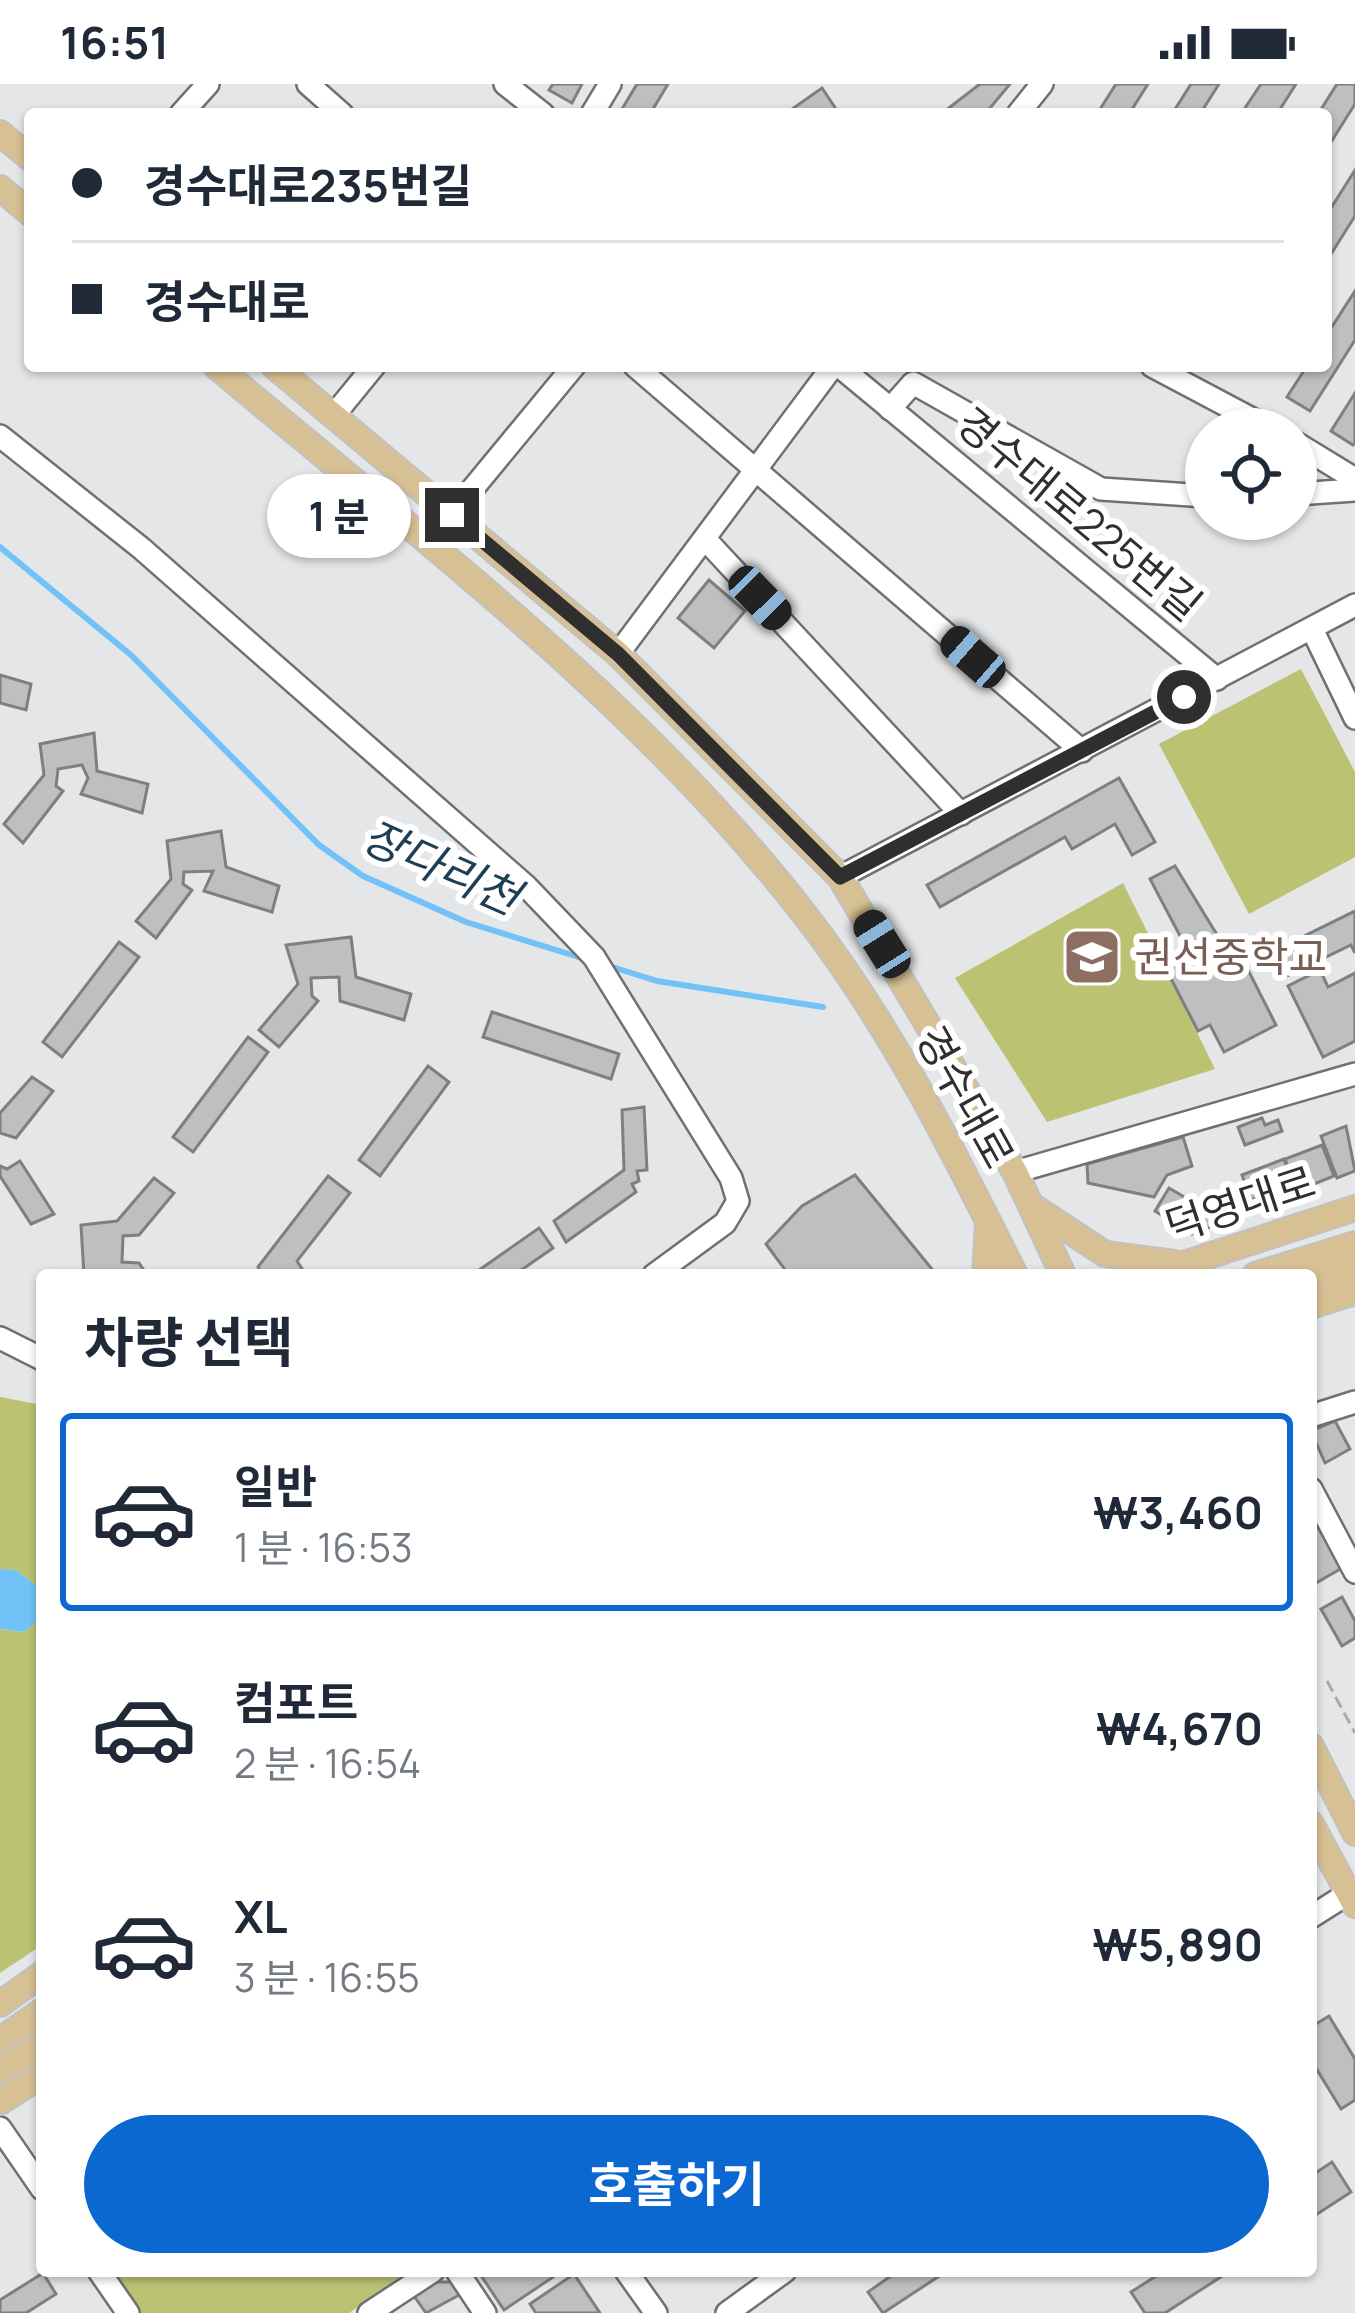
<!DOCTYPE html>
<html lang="ko">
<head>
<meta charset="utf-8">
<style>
	:root { --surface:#fff; --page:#f6f6f7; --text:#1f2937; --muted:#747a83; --line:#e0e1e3; --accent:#0b68d1 }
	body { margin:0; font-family:Manrope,"Noto Sans KR",sans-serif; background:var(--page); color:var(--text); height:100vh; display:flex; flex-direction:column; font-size:45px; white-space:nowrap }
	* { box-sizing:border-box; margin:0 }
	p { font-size:39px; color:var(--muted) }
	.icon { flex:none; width:66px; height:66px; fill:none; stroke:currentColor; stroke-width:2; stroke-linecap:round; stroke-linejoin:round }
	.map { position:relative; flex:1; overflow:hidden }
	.side { position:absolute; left:36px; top:1185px; width:1281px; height:1008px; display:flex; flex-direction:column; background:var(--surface); border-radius:12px; box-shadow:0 3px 9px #0004 }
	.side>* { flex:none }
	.guide { position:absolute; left:24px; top:24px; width:1308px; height:264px; border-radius:12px; box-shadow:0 3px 9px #0004; display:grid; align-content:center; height:264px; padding:0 48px; background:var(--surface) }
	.tools { position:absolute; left:1185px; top:324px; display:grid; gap:24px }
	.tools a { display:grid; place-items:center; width:132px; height:132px; border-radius:50%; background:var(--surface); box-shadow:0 3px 9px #0004; font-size:60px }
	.end { position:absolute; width:54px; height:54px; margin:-27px; border:15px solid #2f2f30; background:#fff; box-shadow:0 0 0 6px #fff }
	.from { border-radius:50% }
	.bubble { position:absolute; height:84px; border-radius:42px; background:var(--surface); box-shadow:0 3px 9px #0004; font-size:39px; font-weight:700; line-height:84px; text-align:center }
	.car { position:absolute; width:36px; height:72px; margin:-36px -18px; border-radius:15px; box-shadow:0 0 9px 3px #0007; background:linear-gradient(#222 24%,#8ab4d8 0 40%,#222 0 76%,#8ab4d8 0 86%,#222 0) }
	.guide b { display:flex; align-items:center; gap:42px; height:114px; font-size:45px }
	.guide b+b { border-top:3px solid var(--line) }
	.guide i { width:30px; height:30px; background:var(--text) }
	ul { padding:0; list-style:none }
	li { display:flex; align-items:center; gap:36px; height:198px; margin:0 24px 18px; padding:0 24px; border:6px solid transparent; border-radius:12px }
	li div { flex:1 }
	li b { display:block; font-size:45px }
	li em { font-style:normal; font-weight:700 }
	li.selected { border-color:var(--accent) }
	li>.icon { width:108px; height:108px; stroke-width:1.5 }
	h2 { padding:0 48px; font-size:54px; line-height:144px }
	.cta { display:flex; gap:24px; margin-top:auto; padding:24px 48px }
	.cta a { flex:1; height:138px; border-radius:72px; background:var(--accent); color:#fff; font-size:48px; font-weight:700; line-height:138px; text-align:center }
	.status { display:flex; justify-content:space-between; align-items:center; height:84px; padding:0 60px; background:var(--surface); direction:ltr }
	.status svg { height:33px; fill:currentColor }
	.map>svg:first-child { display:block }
	.green { fill:#bbc271 }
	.water { fill:#73c2f7 }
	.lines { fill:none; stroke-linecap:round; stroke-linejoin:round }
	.stream { stroke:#73c2f7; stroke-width:6 }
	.building { fill:#bebfc1; stroke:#7e7f81; stroke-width:3 }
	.minor-casing { stroke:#6f7072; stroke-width:26 }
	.major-casing { stroke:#c1c1c1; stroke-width:28 }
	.path { stroke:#a9aaac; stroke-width:3; stroke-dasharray:12 6; stroke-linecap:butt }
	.minor { stroke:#fff; stroke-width:21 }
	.major { stroke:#d7c194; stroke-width:24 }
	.route { stroke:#2f2f30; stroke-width:15 }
	.labels { text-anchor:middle; stroke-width:12; stroke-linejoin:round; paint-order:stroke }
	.street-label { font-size:42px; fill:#2f2f30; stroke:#fff }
	.education-label { font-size:42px; fill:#785e54; stroke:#fff; text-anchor:start }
	.water-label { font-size:45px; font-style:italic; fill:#1d3f55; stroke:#fff }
</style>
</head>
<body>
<div class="status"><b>16:51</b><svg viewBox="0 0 49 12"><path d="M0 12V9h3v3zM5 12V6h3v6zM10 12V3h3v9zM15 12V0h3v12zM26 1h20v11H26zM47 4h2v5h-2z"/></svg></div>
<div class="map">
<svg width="1355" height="2229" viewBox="0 0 1355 2229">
	<rect width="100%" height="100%" fill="#e4e6e8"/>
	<g class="green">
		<path d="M1301,585L1355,688V773L1249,830L1159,660Z"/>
		<path d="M1123,799L1215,985L1047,1038L955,894Z"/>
		<path d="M0,1313L42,1321V1506L16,1486L0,1485Z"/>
		<path d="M42,1534V1861L0,1889V1545L24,1548Z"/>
		<path d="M114,2187H411L349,2229H141Z"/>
	</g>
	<path class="water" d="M0,1485L16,1486L42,1506V1534L24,1548L0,1545Z"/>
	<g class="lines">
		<g class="stream">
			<path d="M0,463L131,571L319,761L363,792L466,838L585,875"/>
			<path d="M609,882L657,897L823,923"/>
		</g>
	</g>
	<g class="building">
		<path d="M553,0H582L572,19L549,6Z"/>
		<path d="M637,0H668L650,30H619Z"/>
		<path d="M980,0H1010L985,30H941Z"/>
		<path d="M1116,0H1148L1129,30H1097Z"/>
		<path d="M1191,0H1219L1200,30H1172Z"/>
		<path d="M1261,0H1296L1277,30H1241Z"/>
		<path d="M1337,0H1355V20L1326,66V30H1318Z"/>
		<path d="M822,4L836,25L828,30H785Z"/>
		<path d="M1355,86V132L1326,178V132Z"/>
		<path d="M1355,207V256L1310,327L1287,313L1307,282H1326V252Z"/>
		<path d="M1355,309V359L1353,361L1331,347Z"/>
		<path d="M709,496L745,527L714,564L678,534Z"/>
		<path d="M0,591L31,600L26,626L0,619Z"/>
		<path d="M94,649L97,687L148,700L142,729L81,710L88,694L82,681L58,685L56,702L63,707L23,759L4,740L44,691L40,660Z"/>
		<path d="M1119,694L1155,758L1132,771L1115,740L1072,765L1065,753L940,823L927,801Z"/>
		<path d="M221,747L226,783L279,802L272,828L204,807L213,787L184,788L183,800L192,806L156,854L136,837L171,795L167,757Z"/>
		<path d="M1175,782L1227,867L1236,862L1276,941L1224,968L1210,941L1198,947L1165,883L1189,869L1150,795Z"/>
		<path d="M1355,827V869L1351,861L1287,892L1274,867Z"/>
		<path d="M351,853L356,893L411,910L404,936L340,917L339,893L311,894L312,912L318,917L279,963L259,946L298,900L286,861Z"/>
		<path d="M119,858L139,873L62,973L43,958Z"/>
		<path d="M1320,886L1328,903L1355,889V957L1323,973L1288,902Z"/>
		<path d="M492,928L619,970L611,995L483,953Z"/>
		<path d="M248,953L268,968L193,1068L173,1053Z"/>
		<path d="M428,982L449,998L380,1092L359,1076Z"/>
		<path d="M32,993L53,1007L16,1054L0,1049V1029Z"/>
		<path d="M644,1023L647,1086L637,1087L639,1097L632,1100L636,1108L566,1158L554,1137L624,1086L622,1026Z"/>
		<path d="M1262,1034L1265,1041L1278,1036L1282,1047L1245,1061L1238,1043Z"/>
		<path d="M1346,1042L1355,1087L1337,1094L1321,1052Z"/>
		<path d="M1183,1053L1192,1082L1167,1091L1154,1113L1088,1099L1087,1080Z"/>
		<path d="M1322,1061L1334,1092L1297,1107L1285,1075Z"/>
		<path d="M1284,1075L1293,1100L1251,1116L1242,1091Z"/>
		<path d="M20,1077L54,1130L31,1140L0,1092V1082L7,1085Z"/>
		<path d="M855,1091L936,1190L935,1191H789L766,1160L802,1122Z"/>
		<path d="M328,1092L350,1109L297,1177L306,1191H262L258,1183Z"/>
		<path d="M154,1094L174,1109L139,1151L123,1152L122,1178L139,1179L147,1191H84L81,1141L117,1137Z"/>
		<path d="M1169,1104L1198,1121L1238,1106L1247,1129L1192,1150L1155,1127Z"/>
		<path d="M539,1144L553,1164L514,1191H472Z"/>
		<path d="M1335,1337L1350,1365L1325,1379L1311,1347Z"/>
		<path d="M1318,1443L1342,1484L1316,1499L1311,1447Z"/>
		<path d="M1342,1513L1355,1537V1554L1342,1562L1321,1525Z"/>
		<path d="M1329,1932L1355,1975V2016L1341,2025L1311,1976V1943Z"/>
		<path d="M1332,2078L1351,2108L1311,2134V2092Z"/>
		<path d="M478,2187H562L504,2226Z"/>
		<path d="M898,2187H947L883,2229L868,2208Z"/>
		<path d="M1164,2187H1230L1165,2229H1145L1131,2208Z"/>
		<path d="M43,2189L56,2210L26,2229H0V2216Z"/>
		<path d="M574,2190L600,2229H536L530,2220Z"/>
		<path d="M435,2198H454L461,2210L426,2229L414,2212Z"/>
	</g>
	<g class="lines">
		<defs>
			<g id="minor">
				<path d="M308,0L342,30"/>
				<path d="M505,0L543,30"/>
				<path d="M181,30L208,0"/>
				<path d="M592,30L610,0"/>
				<path d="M1018,30L1042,0"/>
				<path d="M635,282L1082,667"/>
				<path d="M839,282L1217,595"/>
				<path d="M1152,282L1271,345"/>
				<path d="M890,325L913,299L1101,405L1206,412"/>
				<path d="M334,331L374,282"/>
				<path d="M0,352L141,464L526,802L594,873L731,1094L738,1117L725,1139L654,1191"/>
				<path d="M1296,359L1355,395"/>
				<path d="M1296,410L1355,406"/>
				<path d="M451,431L574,282"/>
				<path d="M705,455L961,730"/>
				<path d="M1312,545L1355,634"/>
				<path d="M618,570L833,282"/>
				<path d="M840,793L1355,521"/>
				<path d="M1015,1088L1355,990"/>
				<path d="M0,1254L42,1275"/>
				<path d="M1311,1332L1355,1318"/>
				<path d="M1311,1405L1355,1488"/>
				<path d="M1311,1833L1355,1805"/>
				<path d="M0,2044L42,2105"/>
				<path d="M99,2187L128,2229"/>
				<path d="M457,2187L485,2229"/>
				<path d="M626,2187L656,2229"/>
				<path d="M369,2229L433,2187"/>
				<path d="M727,2229L785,2187"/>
			</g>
			<g id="major">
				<path d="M0,49L30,74"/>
				<path d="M0,104L30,129"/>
				<path d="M216,282C421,455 640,618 805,831C890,940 954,1068 1015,1191"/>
				<path d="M274,282L618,570L840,793L1015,1088L1063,1191"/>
				<path d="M1032,1122L1105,1170L1174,1179"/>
				<path d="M985,1191L988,1138"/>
				<path d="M1150,1191L1355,1124"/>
				<path d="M1255,1191L1355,1160"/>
				<path d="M1311,1196L1355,1183"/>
				<path d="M1311,1222L1355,1208"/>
				<path d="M1311,1662L1355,1749"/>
				<path d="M1311,1740L1355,1821"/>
				<path d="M0,1920L42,1890"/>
				<path d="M0,1956L42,1927"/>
				<path d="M0,1987L42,1959"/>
				<path d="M0,2018L42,1991"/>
			</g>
		</defs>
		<use href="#minor" class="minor-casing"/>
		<use href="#major" class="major-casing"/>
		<path class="path" d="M1327,1597L1355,1649"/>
		<use href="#minor" class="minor"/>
		<use href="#major" class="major"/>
	</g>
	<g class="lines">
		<path class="route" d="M452,431L618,570L840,793L1184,613"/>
	</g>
	<defs>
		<symbol id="school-square" viewBox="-11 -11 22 22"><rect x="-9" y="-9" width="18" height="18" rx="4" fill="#8d6e63" stroke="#fff"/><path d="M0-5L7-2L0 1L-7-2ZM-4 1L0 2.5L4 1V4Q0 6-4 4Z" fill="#fff"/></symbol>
	</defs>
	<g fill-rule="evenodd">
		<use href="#school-square" x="1059" y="840" width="66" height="66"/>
	</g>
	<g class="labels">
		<g class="street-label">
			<text transform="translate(1079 430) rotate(40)" y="15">경수대로225번길</text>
			<text transform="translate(965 1013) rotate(61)" y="15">경수대로</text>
			<text transform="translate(1240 1120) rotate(-18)" y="15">덕영대로</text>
		</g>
		<g class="education-label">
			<text x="1134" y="888">권선중학교</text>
		</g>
		<g class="water-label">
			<text transform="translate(441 783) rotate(24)" y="16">장다리천</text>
		</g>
	</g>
</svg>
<div class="tools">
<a><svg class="icon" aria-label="locate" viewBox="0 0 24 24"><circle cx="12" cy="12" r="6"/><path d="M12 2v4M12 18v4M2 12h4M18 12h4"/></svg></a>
</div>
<i class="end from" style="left:1184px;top:613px"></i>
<i class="end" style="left:452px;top:431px"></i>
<div class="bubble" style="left:267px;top:390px;width:144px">1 분</div>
<i class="car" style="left:760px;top:514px;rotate:136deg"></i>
<i class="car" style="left:973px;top:573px;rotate:311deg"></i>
<i class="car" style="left:882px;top:860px;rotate:328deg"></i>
<div class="guide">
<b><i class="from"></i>경수대로235번길</b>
<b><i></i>경수대로</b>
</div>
<section class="side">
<h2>차량 선택</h2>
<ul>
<li class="selected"><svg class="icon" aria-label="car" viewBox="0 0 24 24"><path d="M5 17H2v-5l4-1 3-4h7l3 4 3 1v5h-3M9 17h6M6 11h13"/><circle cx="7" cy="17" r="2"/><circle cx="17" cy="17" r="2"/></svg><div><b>일반</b><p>1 분 · 16:53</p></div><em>₩3,460</em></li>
<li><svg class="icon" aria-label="car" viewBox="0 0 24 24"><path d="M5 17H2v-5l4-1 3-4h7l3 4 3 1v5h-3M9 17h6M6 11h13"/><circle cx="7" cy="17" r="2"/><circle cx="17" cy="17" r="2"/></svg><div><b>컴포트</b><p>2 분 · 16:54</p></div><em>₩4,670</em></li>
<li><svg class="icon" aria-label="car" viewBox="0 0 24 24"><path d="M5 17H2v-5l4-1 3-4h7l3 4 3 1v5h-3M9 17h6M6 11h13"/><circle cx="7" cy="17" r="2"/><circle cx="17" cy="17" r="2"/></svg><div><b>XL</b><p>3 분 · 16:55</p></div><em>₩5,890</em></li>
</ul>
<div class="cta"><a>호출하기</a></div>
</section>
</div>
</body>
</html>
